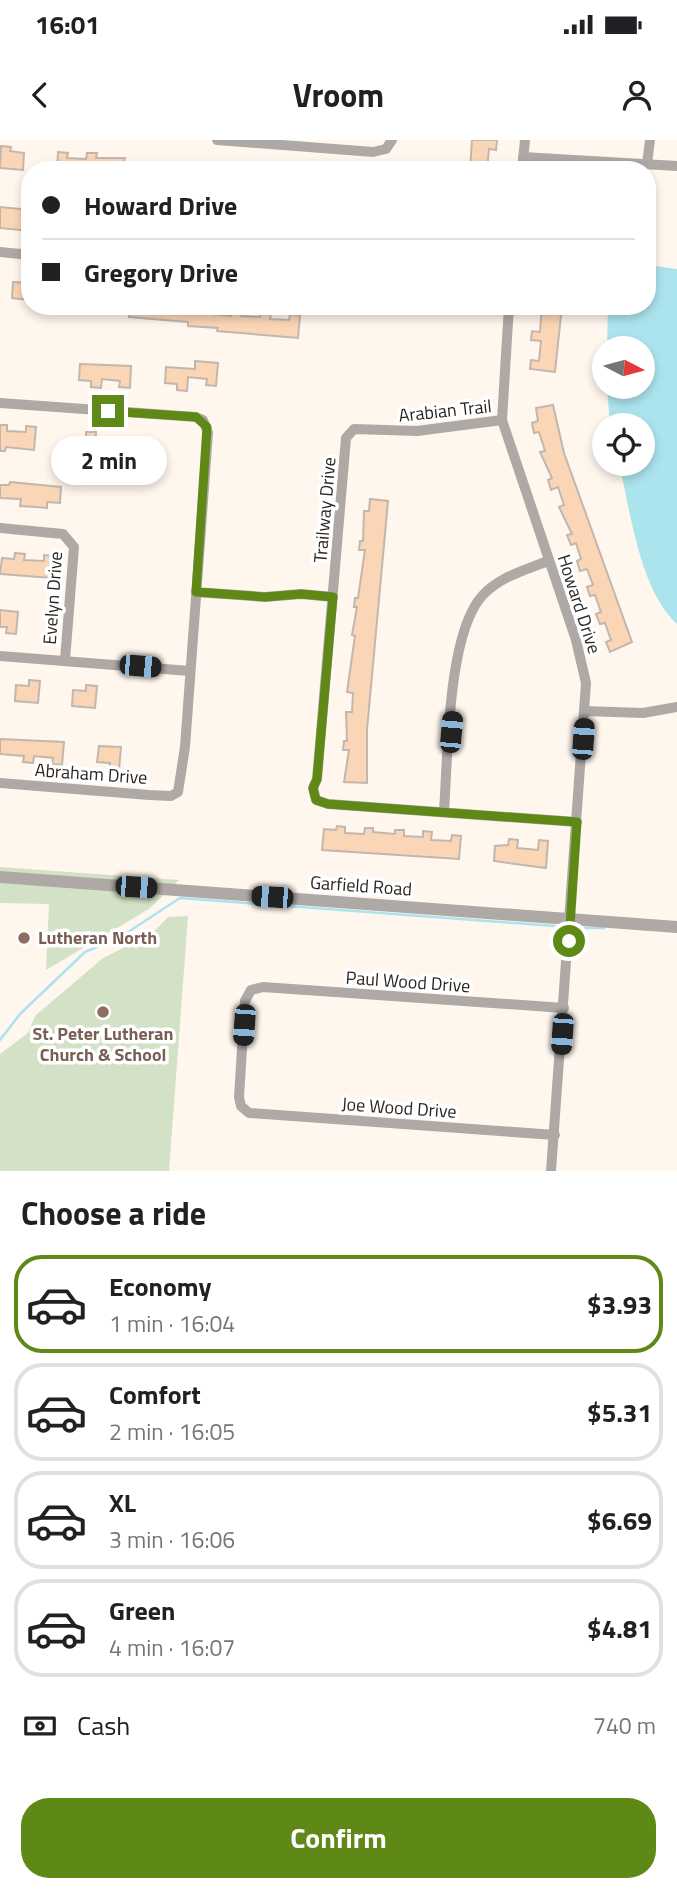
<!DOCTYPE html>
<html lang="en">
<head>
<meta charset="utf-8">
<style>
	:root { --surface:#fff; --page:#f2f2f2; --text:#202124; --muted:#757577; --line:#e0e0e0; --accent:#5f8917 }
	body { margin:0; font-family:"Titillium Web",sans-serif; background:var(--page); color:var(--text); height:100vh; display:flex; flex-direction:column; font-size:26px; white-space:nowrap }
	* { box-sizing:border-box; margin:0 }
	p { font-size:23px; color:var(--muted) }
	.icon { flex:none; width:38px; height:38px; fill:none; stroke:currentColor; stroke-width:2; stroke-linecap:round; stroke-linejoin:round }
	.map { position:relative; height:1031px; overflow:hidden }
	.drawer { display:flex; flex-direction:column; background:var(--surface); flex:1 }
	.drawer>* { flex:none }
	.guide { position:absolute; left:21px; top:21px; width:635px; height:154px; border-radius:28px; box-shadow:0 4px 10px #0003; display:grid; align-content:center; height:154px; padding:0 21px; background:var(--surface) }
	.needle { width:46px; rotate:96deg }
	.fabs { position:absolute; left:592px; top:196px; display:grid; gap:14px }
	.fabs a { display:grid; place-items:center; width:63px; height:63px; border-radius:50%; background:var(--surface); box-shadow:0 4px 10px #0003; font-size:35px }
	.end { position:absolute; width:32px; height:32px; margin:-16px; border:9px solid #5f8917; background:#fff; box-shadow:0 0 0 4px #fff }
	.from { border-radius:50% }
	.bubble { position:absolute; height:49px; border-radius:24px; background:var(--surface); box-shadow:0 4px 10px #0003; font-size:23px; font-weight:700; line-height:49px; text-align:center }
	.car { position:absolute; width:21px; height:42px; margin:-21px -10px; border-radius:9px; box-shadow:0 0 5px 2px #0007; background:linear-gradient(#222 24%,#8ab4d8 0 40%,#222 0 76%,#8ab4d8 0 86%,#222 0) }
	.guide b { display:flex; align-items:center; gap:24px; height:66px; font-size:26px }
	.guide b+b { border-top:2px solid var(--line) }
	.guide i { width:18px; height:18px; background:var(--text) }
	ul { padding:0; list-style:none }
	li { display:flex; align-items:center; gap:21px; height:98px; margin:0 14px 10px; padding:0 7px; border:4px solid var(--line); border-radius:28px }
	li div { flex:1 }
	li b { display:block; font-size:26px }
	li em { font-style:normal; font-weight:700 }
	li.active { border-color:var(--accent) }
	li>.icon { width:63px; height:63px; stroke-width:1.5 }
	h2 { padding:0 21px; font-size:32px; line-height:84px }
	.pay { display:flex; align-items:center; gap:18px; height:77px; padding:0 21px; font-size:26px }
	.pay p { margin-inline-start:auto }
	.cta { display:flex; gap:14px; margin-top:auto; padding:14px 21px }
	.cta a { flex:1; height:80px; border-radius:28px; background:var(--accent); color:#fff; font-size:28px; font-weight:700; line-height:80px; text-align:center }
	.status { display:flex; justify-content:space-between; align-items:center; height:49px; padding:0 35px; background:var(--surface); direction:ltr }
	.status svg { height:19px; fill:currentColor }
	header { display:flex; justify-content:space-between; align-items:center; height:91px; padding:0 21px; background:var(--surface); font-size:32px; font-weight:700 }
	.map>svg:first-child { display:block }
	.green { fill:#d3e2c6 }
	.water { fill:#ace4ee }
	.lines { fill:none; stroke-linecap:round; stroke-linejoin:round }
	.stream { stroke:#ace4ee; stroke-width:2.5 }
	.building { fill:#fad6b6; stroke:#c2b7ae; stroke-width:2 }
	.minor { stroke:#afa9a6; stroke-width:10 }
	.tertiary { stroke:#afa9a6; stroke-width:12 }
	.route { stroke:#5f8917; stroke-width:9 }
	.education-dot { fill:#8d6e63; stroke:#fff; stroke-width:2.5 }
	.labels { text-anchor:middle; stroke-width:7; stroke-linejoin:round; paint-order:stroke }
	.street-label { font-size:18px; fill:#292522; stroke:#fff }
	.education-label { font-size:18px; font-weight:bold; fill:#785e54; stroke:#fff; text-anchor:start }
</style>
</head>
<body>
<div class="status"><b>16:01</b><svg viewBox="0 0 49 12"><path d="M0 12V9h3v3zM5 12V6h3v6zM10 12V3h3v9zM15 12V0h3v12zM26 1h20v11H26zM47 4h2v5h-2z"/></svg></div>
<header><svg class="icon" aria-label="back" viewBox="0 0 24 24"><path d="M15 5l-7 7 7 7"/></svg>Vroom<svg class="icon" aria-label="person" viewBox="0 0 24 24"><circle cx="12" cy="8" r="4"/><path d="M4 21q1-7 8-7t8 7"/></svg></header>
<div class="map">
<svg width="677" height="1031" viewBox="0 0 677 1031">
	<rect width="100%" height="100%" fill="#fff6ee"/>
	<g class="green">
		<path d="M0,727L179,740L149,769L46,830L49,764L0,763Z"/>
		<path d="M188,776L169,1031H0V914L28,893L35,876L103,818L129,805L143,803L168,777Z"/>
	</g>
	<path class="water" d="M655,126L677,129V484C639,449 631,372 619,324H642V285H610L607,247H642V208H607L608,166H648V128Z"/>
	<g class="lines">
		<g class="stream">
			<path d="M584,788H604"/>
			<path d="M0,900L20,874L85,812L119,798L180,758L555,786"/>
		</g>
	</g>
	<g class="building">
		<path d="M472,0H497L496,10L489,9L487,30H470Z"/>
		<path d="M1,6L11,7L10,11L24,13L23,30L0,28Z"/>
		<path d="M58,12L68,13L67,18L86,19L87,13H97L96,18H125L124,22L148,24V30H57Z"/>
		<path d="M0,67L30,70V91L0,88Z"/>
		<path d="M13,142L30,143V160L12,158Z"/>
		<path d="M130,166H183L182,169L201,170L202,166H212L211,174L231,176L232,169L242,170L241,176L260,177L261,171L271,172L270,179L289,180L290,174L300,175L298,198L217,191L218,188L188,186V182L129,177Z"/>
		<path d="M542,166H562L555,232L530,229L531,220L539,221L541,201L531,200L532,191L540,192Z"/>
		<path d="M195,221L218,223L216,246L206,245L207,239L188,237L187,251L177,250V244L165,243L166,227L195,229Z"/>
		<path d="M80,224L131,226L130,248L119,247L120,241L102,239L101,248L91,247V241L79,240Z"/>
		<path d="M553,265L564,313L632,502L610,512L606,502L611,500L605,483L600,484L596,474L601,472L595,455L590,456L587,447L593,445L587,429L580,431L577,421L581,419L576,403L571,405L567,395L572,394L559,367L564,365L558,347L551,350L548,340L552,338L540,312L545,311L539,292L534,293L532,283L538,281L536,268Z"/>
		<path d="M0,285H7V291L26,292V286L36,287L34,310L6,307L5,311H0Z"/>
		<path d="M86,292H96L95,315L72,313L73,297L86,298Z"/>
		<path d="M10,342L61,347L60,363L47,362V368L36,367L20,366L21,359L0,358V345H9Z"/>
		<path d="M370,359L388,361L367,590V643L344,642L349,610H343L344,601H347L346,572H352L353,553L347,552L355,496L352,495L357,467H354L355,458H358L365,410H359L360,401H363L364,371H369Z"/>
		<path d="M15,413L25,414L24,420L44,421V415L54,416L52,438L0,434L2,418L14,419Z"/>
		<path d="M0,470L18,472L16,494L6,493L7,487H0Z"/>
		<path d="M29,540L40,541L38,563L15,561L16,545L29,546Z"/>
		<path d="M86,545L97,546L95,568L72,566L73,550L86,551Z"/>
		<path d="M0,599L64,602L62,625L52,624L53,618L34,616L33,623L23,622L24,616L0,614Z"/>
		<path d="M99,606L121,607L119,630L109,629L110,623L97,622Z"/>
		<path d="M337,686L345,687V693L364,694L365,688H373V692L395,694V690H404V696L423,697V691L432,692L431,700L451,701L452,695L461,696L459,719L322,710L324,689L336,690Z"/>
		<path d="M509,699L518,700L517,708L538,710L539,700L548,701L546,728L494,721L495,706L508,705Z"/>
	</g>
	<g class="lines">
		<g class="minor">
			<path d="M217,0L373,12L386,9L392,0"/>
			<path d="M523,17L677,26"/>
			<path d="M647,24L650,0"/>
			<path d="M522,30L525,0"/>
			<path d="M0,112L30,115"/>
			<path d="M481,166L509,168"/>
			<path d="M509,166L502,280L576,500L586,543L551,1031"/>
			<path d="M0,263L196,277L203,280L208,293L185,607L178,652L171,656L149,655L0,643"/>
			<path d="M502,280L417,291L354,289L346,298L317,639L313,648L316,660L328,664L577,682"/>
			<path d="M0,388L63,394L74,407L65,520"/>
			<path d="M196,452L265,457L301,454L333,457"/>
			<path d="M0,516L190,531"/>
			<path d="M585,571L643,573L677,567"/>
			<path d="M444,671C448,618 447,495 482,456C499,437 525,430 548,421"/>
			<path d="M555,995L249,973L241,966L239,957L245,861L251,850L263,847L564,868"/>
		</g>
		<path class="tertiary" d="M0,737L677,787"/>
	</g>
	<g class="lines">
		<path class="route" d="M108,271L196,277L207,287L196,452L265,457L301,454L333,457L317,639L313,648L316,660L328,664L577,682L569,801"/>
	</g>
	<g class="education-dot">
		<circle cx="24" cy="798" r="7"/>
		<circle cx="103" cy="872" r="7"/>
	</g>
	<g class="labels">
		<g class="street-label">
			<text transform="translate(445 271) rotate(-6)" y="6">Arabian Trail</text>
			<text transform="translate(325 370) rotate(-85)" y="6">Trailway Drive</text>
			<text transform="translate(53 458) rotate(-86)" y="6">Evelyn Drive</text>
			<text transform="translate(579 464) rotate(72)" y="6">Howard Drive</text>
			<text transform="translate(91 634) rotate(4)" y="6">Abraham Drive</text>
			<text transform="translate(361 746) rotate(4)" y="6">Garfield Road</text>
			<text transform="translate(408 842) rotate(4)" y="6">Paul Wood Drive</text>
			<text transform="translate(399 968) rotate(4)" y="6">Joe Wood Drive</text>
		</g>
		<g class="education-label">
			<text x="38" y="804">Lutheran North</text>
			<text x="103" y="900" text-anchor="middle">St. Peter Lutheran<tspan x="103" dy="21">Church &amp; School</tspan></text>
		</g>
	</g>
</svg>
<div class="fabs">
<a><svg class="needle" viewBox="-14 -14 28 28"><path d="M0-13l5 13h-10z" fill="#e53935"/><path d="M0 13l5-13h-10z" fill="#757577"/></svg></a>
<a><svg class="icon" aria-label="locate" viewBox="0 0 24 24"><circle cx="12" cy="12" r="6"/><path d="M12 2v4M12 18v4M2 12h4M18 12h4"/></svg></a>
</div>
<i class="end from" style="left:569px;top:801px"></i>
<i class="end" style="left:108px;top:271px"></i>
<div class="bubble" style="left:51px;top:296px;width:116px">2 min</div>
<i class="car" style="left:140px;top:526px;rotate:95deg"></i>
<i class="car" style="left:451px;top:592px;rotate:5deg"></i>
<i class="car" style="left:583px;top:599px;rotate:4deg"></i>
<i class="car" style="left:136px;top:747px;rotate:94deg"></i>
<i class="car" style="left:272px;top:757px;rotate:274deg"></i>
<i class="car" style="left:244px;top:885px;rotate:184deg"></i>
<i class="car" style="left:562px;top:894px;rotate:184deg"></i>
<div class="guide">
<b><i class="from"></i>Howard Drive</b>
<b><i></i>Gregory Drive</b>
</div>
</div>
<section class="drawer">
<h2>Choose a ride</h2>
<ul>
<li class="active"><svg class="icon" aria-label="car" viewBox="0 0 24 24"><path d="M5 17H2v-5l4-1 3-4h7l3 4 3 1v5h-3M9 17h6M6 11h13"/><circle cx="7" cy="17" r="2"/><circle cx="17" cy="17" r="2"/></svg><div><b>Economy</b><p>1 min · 16:04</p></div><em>$3.93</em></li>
<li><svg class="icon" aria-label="car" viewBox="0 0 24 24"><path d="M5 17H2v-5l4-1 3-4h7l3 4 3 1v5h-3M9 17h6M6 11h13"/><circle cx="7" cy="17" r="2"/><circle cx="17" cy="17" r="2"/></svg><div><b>Comfort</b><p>2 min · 16:05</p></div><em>$5.31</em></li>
<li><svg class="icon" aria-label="car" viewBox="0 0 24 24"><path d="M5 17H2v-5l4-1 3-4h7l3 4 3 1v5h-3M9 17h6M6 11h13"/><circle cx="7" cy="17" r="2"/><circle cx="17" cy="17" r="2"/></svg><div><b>XL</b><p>3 min · 16:06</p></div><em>$6.69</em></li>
<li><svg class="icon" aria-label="car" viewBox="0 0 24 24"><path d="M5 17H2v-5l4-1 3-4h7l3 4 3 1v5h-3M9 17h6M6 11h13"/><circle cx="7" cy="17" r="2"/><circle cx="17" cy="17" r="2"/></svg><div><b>Green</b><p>4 min · 16:07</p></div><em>$4.81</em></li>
</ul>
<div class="pay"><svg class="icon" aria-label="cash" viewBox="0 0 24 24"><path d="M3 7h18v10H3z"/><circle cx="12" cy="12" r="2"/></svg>Cash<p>740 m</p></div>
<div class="cta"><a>Confirm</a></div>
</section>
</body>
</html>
